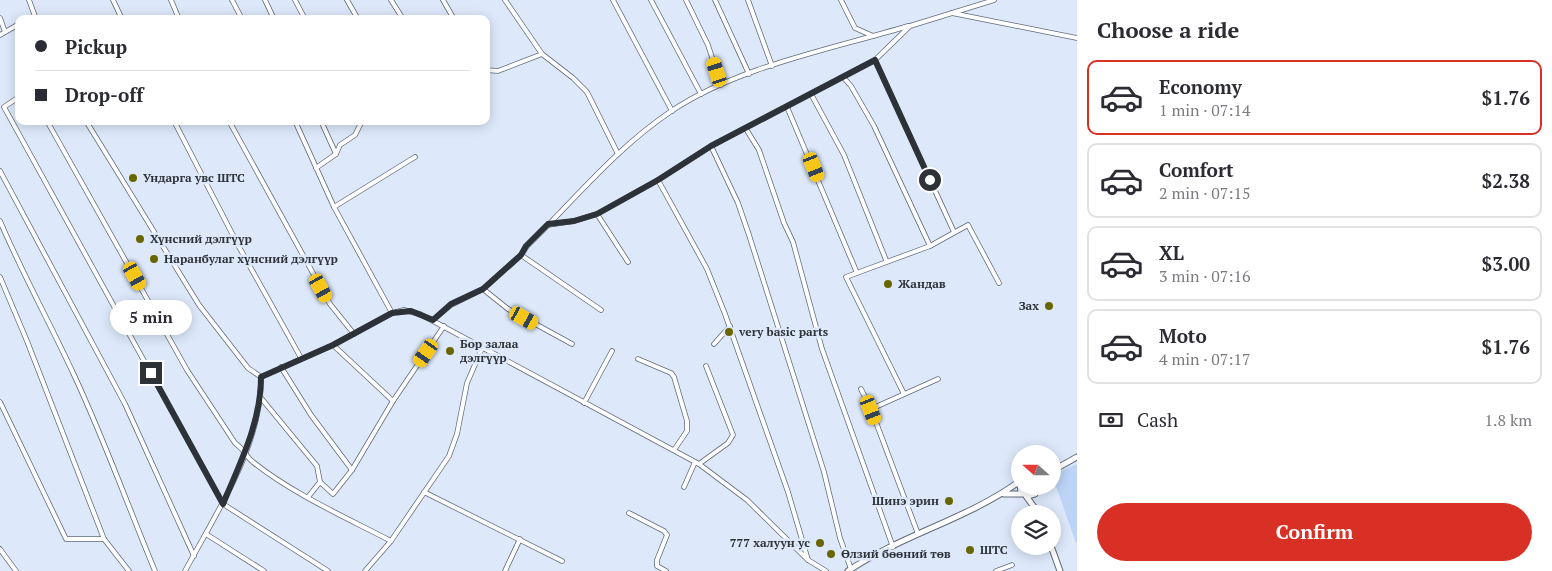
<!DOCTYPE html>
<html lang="en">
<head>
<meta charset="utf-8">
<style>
	:root { --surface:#fff; --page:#f2f2f3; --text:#2b2b33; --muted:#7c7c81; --line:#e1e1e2; --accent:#d93025 }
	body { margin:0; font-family:"PT Serif",serif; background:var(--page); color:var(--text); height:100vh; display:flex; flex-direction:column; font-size:19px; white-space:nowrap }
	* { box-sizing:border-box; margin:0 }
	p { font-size:16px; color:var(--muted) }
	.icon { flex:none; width:28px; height:28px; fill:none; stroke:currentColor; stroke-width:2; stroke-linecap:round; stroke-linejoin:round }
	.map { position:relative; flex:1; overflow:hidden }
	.drawer { display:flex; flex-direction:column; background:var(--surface); width:475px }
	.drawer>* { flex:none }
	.guide { position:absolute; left:15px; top:15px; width:475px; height:110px; border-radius:10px; box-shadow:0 2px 12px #0003; display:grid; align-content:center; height:110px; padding:0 20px; background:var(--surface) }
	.needle { width:32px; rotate:291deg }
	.fabs { position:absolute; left:1011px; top:445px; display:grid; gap:10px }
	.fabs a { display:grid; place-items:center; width:50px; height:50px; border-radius:50%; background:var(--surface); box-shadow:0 2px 12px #0003; font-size:25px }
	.end { position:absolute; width:22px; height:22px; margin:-11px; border:6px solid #2d3238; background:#fff; box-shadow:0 0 0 2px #fff }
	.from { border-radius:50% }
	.bubble { position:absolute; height:35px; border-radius:18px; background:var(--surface); box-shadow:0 2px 12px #0003; font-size:16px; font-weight:700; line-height:35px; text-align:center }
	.car { position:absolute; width:15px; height:30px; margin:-15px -8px; border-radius:6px; box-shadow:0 0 4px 1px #0007; background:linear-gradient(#f5c518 24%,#345 0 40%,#f5c518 0 76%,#345 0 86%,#f5c518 0) }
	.guide b { display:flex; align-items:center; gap:18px; height:48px; font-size:19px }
	.guide b+b { border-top:1px solid var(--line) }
	.guide i { width:12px; height:12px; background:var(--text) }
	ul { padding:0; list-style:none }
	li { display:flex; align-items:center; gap:15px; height:75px; margin:0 10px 8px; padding:0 10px; border:2px solid var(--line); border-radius:10px }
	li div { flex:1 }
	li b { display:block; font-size:19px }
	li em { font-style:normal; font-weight:700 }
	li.current { border-color:var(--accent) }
	li>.icon { width:45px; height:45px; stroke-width:1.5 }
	h2 { padding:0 20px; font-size:22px; line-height:60px }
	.pay { display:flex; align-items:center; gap:12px; height:55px; padding:0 20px; font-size:19px }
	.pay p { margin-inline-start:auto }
	.primary-button { display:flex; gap:10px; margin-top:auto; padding:10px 20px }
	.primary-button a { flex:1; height:58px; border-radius:30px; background:var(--accent); color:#fff; font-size:20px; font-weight:700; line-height:58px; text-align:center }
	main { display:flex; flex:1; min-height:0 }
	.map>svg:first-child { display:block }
	.green { fill:#bdd4f7 }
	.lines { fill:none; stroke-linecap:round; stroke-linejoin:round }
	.street-casing { stroke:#606b7a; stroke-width:5.5 }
	.secondary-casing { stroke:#606b7a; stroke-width:7 }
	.street { stroke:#fff; stroke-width:4 }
	.secondary { stroke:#fff; stroke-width:5 }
	.route { stroke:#2d3238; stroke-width:6 }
	.poi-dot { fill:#696600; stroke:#dde9fb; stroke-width:2 }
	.labels { text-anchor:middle; stroke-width:5; stroke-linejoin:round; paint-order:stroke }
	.poi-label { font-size:12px; font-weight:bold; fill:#2d3238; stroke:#dde9fb; text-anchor:start }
</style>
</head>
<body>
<main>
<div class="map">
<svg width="1077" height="571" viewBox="0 0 1077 571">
	<rect width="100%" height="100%" fill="#dde9fb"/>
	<path class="green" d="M1077,464V543H1076L1052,475Z"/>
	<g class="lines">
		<defs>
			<g id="street">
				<path d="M29,0L36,19"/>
				<path d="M113,0L122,19"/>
				<path d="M171,0L179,19"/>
				<path d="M232,0L242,19"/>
				<path d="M265,0L274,19"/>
				<path d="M295,0L305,19"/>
				<path d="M347,0L358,19"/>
				<path d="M391,0L403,19"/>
				<path d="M443,0L454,19"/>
				<path d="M505,0L542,54L573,78L587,92L618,154"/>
				<path d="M613,0L672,111"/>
				<path d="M651,0L701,94"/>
				<path d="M686,0L708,45L721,85"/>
				<path d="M715,0L749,74"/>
				<path d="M748,0L772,66"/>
				<path d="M841,0L855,28L873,36"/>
				<path d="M952,13L1077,38"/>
				<path d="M0,18L5,32"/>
				<path d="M0,35L19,24"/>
				<path d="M875,60L954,232"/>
				<path d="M486,70L498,71L542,54"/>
				<path d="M843,77L851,86L874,126L930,246"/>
				<path d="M811,94L844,155L886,260"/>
				<path d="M19,97L4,107L223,504L328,571"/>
				<path d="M787,107L857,273"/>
				<path d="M47,121L187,370L235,443C245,450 246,457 253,462C291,493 347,518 391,541"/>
				<path d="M86,121L199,305L248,368L261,377L333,345L392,313L404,310L420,314L699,464L747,500L808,560L826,571"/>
				<path d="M174,121L238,245L301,358"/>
				<path d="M229,121L330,304L354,334"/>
				<path d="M295,121L334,207L392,313"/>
				<path d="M746,129L759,150L784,223L793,242L822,349L893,547"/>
				<path d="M711,146L738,203L749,235L824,472L840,538L851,569"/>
				<path d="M336,154L340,145L355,135L362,121"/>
				<path d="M316,168L336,154L321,121"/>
				<path d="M0,171L125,404L194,556"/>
				<path d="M658,180L707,269L725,314L788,492L808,560"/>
				<path d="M334,207L415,157"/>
				<path d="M597,214L628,262"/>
				<path d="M0,221C22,273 50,323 74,375C104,439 128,506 155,571"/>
				<path d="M548,225C587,185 624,143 670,112C736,67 832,49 908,26"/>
				<path d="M521,255L601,310"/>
				<path d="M0,277L27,341L104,539L129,571"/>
				<path d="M483,289L508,309L572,344"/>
				<path d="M433,320L451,305L483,289L521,255L527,246L548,225L574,221L597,214L658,180L711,146L875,60L910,26L994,0"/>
				<path d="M714,344L730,326"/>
				<path d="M333,345L393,401"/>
				<path d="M638,359L671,373L674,377L687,421V431L674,450"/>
				<path d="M281,367L311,415L352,470"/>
				<path d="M861,389L871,409"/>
				<path d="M904,394L846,277L930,246L968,225L999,283"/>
				<path d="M261,398L317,466L320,482"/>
				<path d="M0,402L66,539H104"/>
				<path d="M584,403L612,351"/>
				<path d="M699,464L728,443L733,435L706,366"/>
				<path d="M684,487L695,462"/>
				<path d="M424,492L562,561"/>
				<path d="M308,497L320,482L333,494L352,470L393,401L444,326"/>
				<path d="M629,513L664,531L667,535L657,560V566L666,571"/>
				<path d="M206,534L264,571"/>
				<path d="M918,534L871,409L938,379"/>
				<path d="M0,549L16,571"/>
				<path d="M185,571C216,513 262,446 261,377"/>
				<path d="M365,571L391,541L449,456L457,434L467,383L483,346"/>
				<path d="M505,571L520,539"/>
				<path d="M996,571L1012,565"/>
			</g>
			<g id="secondary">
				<path d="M1052,471L1077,457"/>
				<path d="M1020,483L1021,492L1029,496L1035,494L1038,486"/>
				<path d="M1004,494H1023"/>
				<path d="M1026,496L1039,514"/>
				<path d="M1051,546L1060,571"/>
				<path d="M848,571C901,535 968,519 1020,481"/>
			</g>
		</defs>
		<use href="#street" class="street-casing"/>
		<use href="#secondary" class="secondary-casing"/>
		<use href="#street" class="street"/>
		<use href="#secondary" class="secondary"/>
	</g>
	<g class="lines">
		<path class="route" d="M151,373L223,504C240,463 261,423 261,377L333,345L392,313L411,311L433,320L451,304L483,289L521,255L526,246L548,224L574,221L597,214L658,180L711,146L875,60L930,180"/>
	</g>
	<g class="poi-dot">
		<circle cx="133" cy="178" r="5"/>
		<circle cx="140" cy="239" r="5"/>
		<circle cx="154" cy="259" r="5"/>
		<circle cx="888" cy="284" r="5"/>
		<circle cx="1049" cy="306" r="5"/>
		<circle cx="729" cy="332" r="5"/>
		<circle cx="450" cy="351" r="5"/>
		<circle cx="949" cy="501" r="5"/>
		<circle cx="820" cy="543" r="5"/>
		<circle cx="970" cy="550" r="5"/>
		<circle cx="831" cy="554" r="5"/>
	</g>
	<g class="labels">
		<g class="poi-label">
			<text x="143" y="182">Ундарга увс ШТС</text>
			<text x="150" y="243">Хүнсний дэлгүүр</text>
			<text x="164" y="263">Наранбулаг хүнсний дэлгүүр</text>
			<text x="898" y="288">Жандав</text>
			<text x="1039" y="310" text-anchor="end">Зах</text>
			<text x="739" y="336">very basic parts</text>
			<text x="460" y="348">Бор залаа<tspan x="460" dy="14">дэлгүүр</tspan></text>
			<text x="939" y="505" text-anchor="end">Шинэ эрин</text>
			<text x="810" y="547" text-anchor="end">777 халуун ус</text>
			<text x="980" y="554">ШТС</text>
			<text x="841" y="558">Өлзий бөөний төв</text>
		</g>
	</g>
</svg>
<div class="fabs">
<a><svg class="needle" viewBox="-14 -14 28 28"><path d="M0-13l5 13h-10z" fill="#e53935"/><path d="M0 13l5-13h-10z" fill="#7c7c81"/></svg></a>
<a><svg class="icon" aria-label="layers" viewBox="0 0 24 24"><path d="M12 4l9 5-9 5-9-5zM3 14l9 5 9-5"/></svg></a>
</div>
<i class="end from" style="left:930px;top:180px"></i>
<i class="end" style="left:151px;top:373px"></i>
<div class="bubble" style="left:110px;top:300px;width:82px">5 min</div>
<i class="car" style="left:717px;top:72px;rotate:342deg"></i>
<i class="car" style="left:814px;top:167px;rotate:158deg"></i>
<i class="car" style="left:135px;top:276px;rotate:151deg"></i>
<i class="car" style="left:321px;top:288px;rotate:151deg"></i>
<i class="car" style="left:524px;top:318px;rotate:119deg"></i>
<i class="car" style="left:426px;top:353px;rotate:215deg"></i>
<i class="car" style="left:871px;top:410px;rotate:159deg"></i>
<div class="guide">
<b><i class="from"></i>Pickup</b>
<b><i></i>Drop-off</b>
</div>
</div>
<section class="drawer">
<h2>Choose a ride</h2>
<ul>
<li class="current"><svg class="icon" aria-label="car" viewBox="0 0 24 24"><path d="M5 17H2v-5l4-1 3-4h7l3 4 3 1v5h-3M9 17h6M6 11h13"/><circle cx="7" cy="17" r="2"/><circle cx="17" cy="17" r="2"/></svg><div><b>Economy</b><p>1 min · 07:14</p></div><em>$1.76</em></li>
<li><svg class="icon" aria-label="car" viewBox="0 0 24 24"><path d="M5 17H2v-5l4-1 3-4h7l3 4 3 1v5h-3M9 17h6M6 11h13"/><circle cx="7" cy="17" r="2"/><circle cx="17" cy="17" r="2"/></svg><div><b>Comfort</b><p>2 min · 07:15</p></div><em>$2.38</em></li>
<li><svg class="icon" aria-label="car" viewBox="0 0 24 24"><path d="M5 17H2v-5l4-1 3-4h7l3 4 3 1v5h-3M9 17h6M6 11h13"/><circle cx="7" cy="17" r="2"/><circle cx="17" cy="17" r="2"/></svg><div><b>XL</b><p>3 min · 07:16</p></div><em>$3.00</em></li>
<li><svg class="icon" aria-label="car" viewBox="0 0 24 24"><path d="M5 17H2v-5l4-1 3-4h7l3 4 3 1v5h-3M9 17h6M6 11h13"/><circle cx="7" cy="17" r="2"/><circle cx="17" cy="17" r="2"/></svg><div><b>Moto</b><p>4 min · 07:17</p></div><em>$1.76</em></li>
</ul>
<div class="pay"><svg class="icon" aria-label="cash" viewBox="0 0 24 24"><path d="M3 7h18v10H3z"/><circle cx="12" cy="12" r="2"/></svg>Cash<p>1.8 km</p></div>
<div class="primary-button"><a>Confirm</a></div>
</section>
</main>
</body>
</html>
